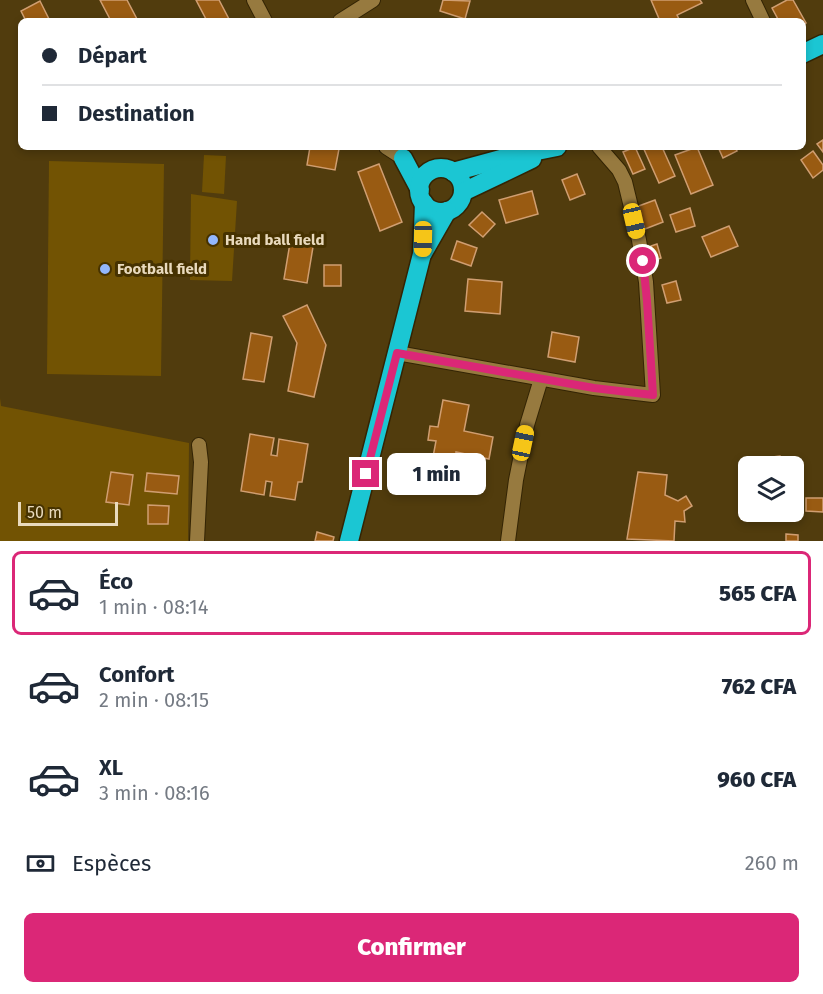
<!DOCTYPE html>
<html lang="fr">
<head>
<meta charset="utf-8">
<style>
	:root { --surface:#fff; --page:#f2f2f3; --text:#1f2937; --muted:#747a83; --line:#e0e1e3; --accent:#db2777 }
	body { margin:0; font-family:"Fira Sans",sans-serif; background:var(--page); color:var(--text); height:100vh; display:flex; flex-direction:column; font-size:22px; white-space:nowrap }
	* { box-sizing:border-box; margin:0 }
	p { font-size:20px; color:var(--muted) }
	.icon { flex:none; width:33px; height:33px; fill:none; stroke:currentColor; stroke-width:2; stroke-linecap:round; stroke-linejoin:round }
	.map { position:relative; height:541px; overflow:hidden }
	.details { display:flex; flex-direction:column; background:var(--surface); flex:1 }
	.details>* { flex:none }
	.guide { position:absolute; left:18px; top:18px; width:788px; height:132px; border-radius:9px; box-shadow:0 3px 9px #0003; display:grid; align-content:center; height:132px; padding:0 24px; background:var(--surface) }
	.controls { position:absolute; left:738px; top:456px; display:grid; gap:12px }
	.controls a { display:grid; place-items:center; width:66px; height:66px; border-radius:9px; background:var(--surface); box-shadow:0 3px 9px #0003; font-size:30px }
	.scale { position:absolute; left:18px; bottom:15px; width:100px; box-sizing:border-box; padding-left:6px; border:3px solid #e9dabd; border-top:0; font-size:16px; line-height:21px; white-space:nowrap; color:#e9dabd; -webkit-text-stroke:4px #463200; paint-order:stroke }
	.end { position:absolute; width:27px; height:27px; margin:-14px; border:8px solid #db2777; background:#fff; box-shadow:0 0 0 3px #fff }
	.from { border-radius:50% }
	.bubble { position:absolute; height:42px; border-radius:9px; background:var(--surface); box-shadow:0 3px 9px #0003; font-size:20px; font-weight:800; line-height:42px; text-align:center }
	.car { position:absolute; width:18px; height:36px; margin:-18px -9px; border-radius:8px; box-shadow:0 0 4px 2px #0007; background:linear-gradient(#f5c518 24%,#345 0 40%,#f5c518 0 76%,#345 0 86%,#f5c518 0) }
	.guide b { display:flex; align-items:center; gap:21px; height:57px; font-size:22px }
	.guide b+b { border-top:2px solid var(--line) }
	.guide i { width:15px; height:15px; background:var(--text) }
	ul { padding:10px 0 0; list-style:none }
	li { display:flex; align-items:center; gap:18px; height:84px; margin:0 12px 9px; padding:0 12px; border:3px solid transparent; border-radius:9px }
	li div { flex:1 }
	li b { display:block; font-size:22px }
	li em { font-style:normal; font-weight:800 }
	li.on { border-color:var(--accent) }
	li>.icon { width:54px; height:54px; stroke-width:1.5 }
	.pay { display:flex; align-items:center; gap:15px; height:66px; padding:0 24px; font-size:22px }
	.pay p { margin-inline-start:auto }
	.cta { display:flex; gap:12px; margin-top:auto; padding:12px 24px }
	.cta a { flex:1; height:69px; border-radius:9px; background:var(--accent); color:#fff; font-size:24px; font-weight:800; line-height:69px; text-align:center }
	.map>svg:first-child { display:block }
	.green { fill:#725303 }
	.building { fill:#995b12; stroke:#d09e71; stroke-width:1.5 }
	.lines { fill:none; stroke-linecap:round; stroke-linejoin:round }
	.minor-casing { stroke:#332404; stroke-width:16 }
	.highway-casing { stroke:#332404; stroke-width:21 }
	.minor { stroke:#977a3f; stroke-width:14 }
	.highway { stroke:#1bc6d3; stroke-width:18 }
	.route { stroke:#db2777; stroke-width:8 }
	.poi-dot { fill:#93b7fd; stroke:#463200; stroke-width:2 }
	.labels { text-anchor:middle; stroke-width:6; stroke-linejoin:round; paint-order:stroke }
	.poi-label { font-size:15px; font-weight:bold; fill:#e9dabd; stroke:#463200; text-anchor:start }
</style>
</head>
<body>
<div class="map">
<svg width="823" height="541" viewBox="0 0 823 541">
	<rect width="100%" height="100%" fill="#513c0d"/>
	<g class="green">
		<path d="M204,155L226,156L224,194L202,192Z"/>
		<path d="M49,161L164,164L161,376L47,374Z"/>
		<path d="M191,194L237,201L232,281L190,280Z"/>
		<path d="M0,398L1,406L189,443L188,541H0Z"/>
	</g>
	<g class="building">
		<path d="M100,0H127L138,21H111Z"/>
		<path d="M196,0H219L230,21H207Z"/>
		<path d="M443,0L470,1L465,19L440,11Z"/>
		<path d="M651,0H700L702,3L677,15L680,21H660Z"/>
		<path d="M787,0H793L806,23L802,25V21H779L772,8Z"/>
		<path d="M40,1L50,21H26L21,11Z"/>
		<path d="M823,140V152L817,144Z"/>
		<path d="M310,147L339,149L335,170L307,165Z"/>
		<path d="M635,147L645,169L633,174L623,152Z"/>
		<path d="M643,147H662L675,176L659,183Z"/>
		<path d="M697,147L713,185L691,194L675,155Z"/>
		<path d="M718,147H735L737,151L723,158Z"/>
		<path d="M813,151L823,165V170L813,178L801,160Z"/>
		<path d="M379,164L402,222L380,231L358,172Z"/>
		<path d="M577,174L585,194L570,200L562,180Z"/>
		<path d="M532,191L538,214L506,223L499,200Z"/>
		<path d="M655,200L663,222L645,229L636,207Z"/>
		<path d="M690,208L695,226L676,232L670,215Z"/>
		<path d="M482,212L495,224L483,237L469,225Z"/>
		<path d="M729,226L738,246L711,257L702,237Z"/>
		<path d="M291,237L314,241L307,283L284,279Z"/>
		<path d="M457,241L477,248L471,266L451,259Z"/>
		<path d="M657,244L661,258L655,260L651,246Z"/>
		<rect x="324" y="265" width="17" height="21"/>
		<path d="M468,279L502,282L500,314L465,311Z"/>
		<path d="M676,281L681,300L667,303L662,285Z"/>
		<path d="M307,305L326,345L314,397L288,391L297,343L283,316Z"/>
		<path d="M552,332L579,337L575,362L548,357Z"/>
		<path d="M251,333L272,337L264,382L243,379Z"/>
		<path d="M443,400L469,405L464,431L493,437L489,459L456,452L455,461L433,457L436,441L428,440L430,426L438,427Z"/>
		<path d="M250,434L274,438L271,455L277,456L279,439L308,444L302,482H298L295,500L270,496L272,482L266,481L264,495L241,491Z"/>
		<path d="M780,456L782,466H775L773,457Z"/>
		<path d="M111,472L133,475L129,505L106,502Z"/>
		<path d="M638,472L667,475L665,495L678,501L686,496L692,506L684,511L685,522L675,521L674,541L627,539Z"/>
		<path d="M147,473L179,476L177,494L145,491Z"/>
		<path d="M806,498H823V512L806,511Z"/>
		<path d="M148,505L169,506L168,524H148Z"/>
		<path d="M317,532L334,537L333,541H315Z"/>
		<path d="M786,534L798,535V541H786Z"/>
	</g>
	<g class="lines">
		<defs>
			<g id="minor">
				<path d="M254,0L265,21"/>
				<path d="M753,0L763,21"/>
				<path d="M340,21L373,0"/>
				<path d="M386,147L403,158"/>
				<path d="M397,353L594,388L653,395L646,282L639,240L625,182L619,170L599,147"/>
				<path d="M197,541L201,462L199,445"/>
				<path d="M508,541L516,480L527,425L541,379"/>
			</g>
			<g id="highway">
				<path d="M802,54L823,44"/>
				<path d="M403,158L420,190"/>
				<circle cx="441" cy="190" r="22"/>
				<path d="M453,172L512,156L557,147"/>
				<path d="M463,192L532,159"/>
				<path d="M423,253L447,211"/>
				<path d="M349,541L422,254L424,203"/>
			</g>
		</defs>
		<use href="#minor" class="minor-casing"/>
		<use href="#highway" class="highway-casing"/>
		<use href="#minor" class="minor"/>
		<use href="#highway" class="highway"/>
	</g>
	<g class="lines">
		<path class="route" d="M366,474L397,353L594,388L653,395L647,301L643,261"/>
	</g>
	<g class="poi-dot">
		<circle cx="213" cy="240" r="6"/>
		<circle cx="105" cy="269" r="6"/>
	</g>
	<g class="labels">
		<g class="poi-label">
			<text x="225" y="245">Hand ball field</text>
			<text x="117" y="274">Football field</text>
		</g>
	</g>
</svg>
<div class="controls">
<a><svg class="icon" aria-label="layers" viewBox="0 0 24 24"><path d="M12 4l9 5-9 5-9-5zM3 14l9 5 9-5"/></svg></a>
</div>
<div class="scale">50 m</div>
<i class="end from" style="left:643px;top:261px"></i>
<i class="end" style="left:366px;top:474px"></i>
<div class="bubble" style="left:387px;top:453px;width:99px">1 min</div>
<i class="car" style="left:634px;top:221px;rotate:167deg"></i>
<i class="car" style="left:423px;top:239px;rotate:181deg"></i>
<i class="car" style="left:523px;top:443px;rotate:12deg"></i>
<div class="guide">
<b><i class="from"></i>Départ</b>
<b><i></i>Destination</b>
</div>
</div>
<section class="details">
<ul>
<li class="on"><svg class="icon" aria-label="car" viewBox="0 0 24 24"><path d="M5 17H2v-5l4-1 3-4h7l3 4 3 1v5h-3M9 17h6M6 11h13"/><circle cx="7" cy="17" r="2"/><circle cx="17" cy="17" r="2"/></svg><div><b>Éco</b><p>1 min · 08:14</p></div><em>565 CFA</em></li>
<li><svg class="icon" aria-label="car" viewBox="0 0 24 24"><path d="M5 17H2v-5l4-1 3-4h7l3 4 3 1v5h-3M9 17h6M6 11h13"/><circle cx="7" cy="17" r="2"/><circle cx="17" cy="17" r="2"/></svg><div><b>Confort</b><p>2 min · 08:15</p></div><em>762 CFA</em></li>
<li><svg class="icon" aria-label="car" viewBox="0 0 24 24"><path d="M5 17H2v-5l4-1 3-4h7l3 4 3 1v5h-3M9 17h6M6 11h13"/><circle cx="7" cy="17" r="2"/><circle cx="17" cy="17" r="2"/></svg><div><b>XL</b><p>3 min · 08:16</p></div><em>960 CFA</em></li>
</ul>
<div class="pay"><svg class="icon" aria-label="cash" viewBox="0 0 24 24"><path d="M3 7h18v10H3z"/><circle cx="12" cy="12" r="2"/></svg>Espèces<p>260 m</p></div>
<div class="cta"><a>Confirmer</a></div>
</section>
</body>
</html>
